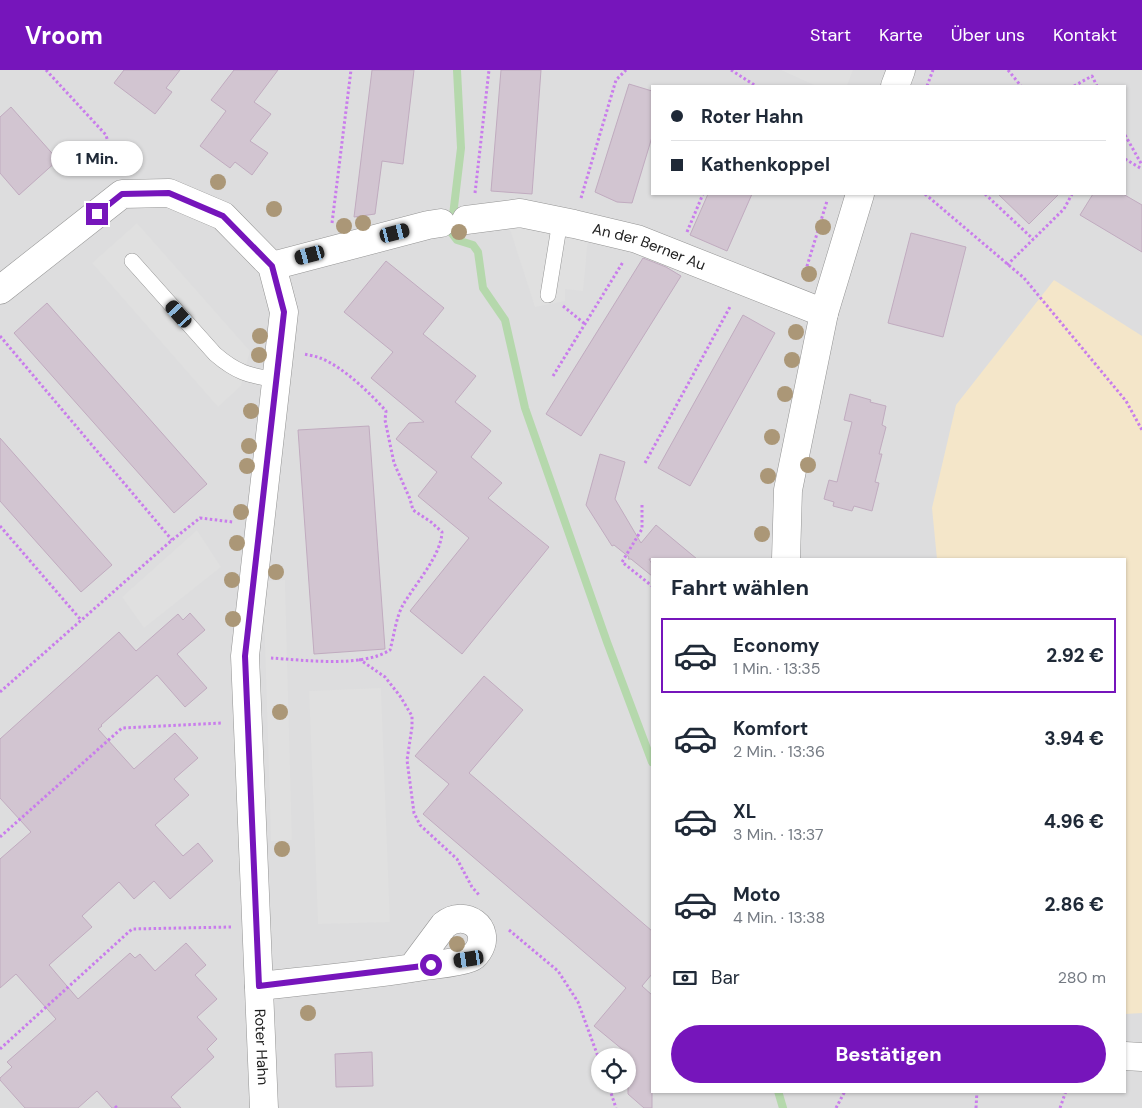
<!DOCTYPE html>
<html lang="de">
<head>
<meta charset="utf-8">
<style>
	:root { --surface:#fff; --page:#f2f2f3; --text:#1f2937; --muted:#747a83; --line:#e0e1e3; --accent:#7615bb }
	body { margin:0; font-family:"DM Sans",sans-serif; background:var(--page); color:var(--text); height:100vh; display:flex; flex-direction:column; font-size:19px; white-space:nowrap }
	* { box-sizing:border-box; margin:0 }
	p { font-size:16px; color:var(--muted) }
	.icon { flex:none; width:28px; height:28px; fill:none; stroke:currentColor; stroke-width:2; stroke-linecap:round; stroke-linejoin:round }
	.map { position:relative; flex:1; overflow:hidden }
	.details { position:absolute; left:651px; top:488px; width:475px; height:535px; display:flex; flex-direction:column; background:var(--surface); border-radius:0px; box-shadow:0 1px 4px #0004 }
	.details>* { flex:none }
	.guide { position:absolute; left:651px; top:15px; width:475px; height:110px; border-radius:0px; box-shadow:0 1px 4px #0004; display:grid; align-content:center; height:110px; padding:0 20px; background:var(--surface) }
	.controls { position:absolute; left:591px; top:978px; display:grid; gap:10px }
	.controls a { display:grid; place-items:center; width:45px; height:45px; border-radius:50%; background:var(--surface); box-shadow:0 1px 4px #0004; font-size:25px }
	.end { position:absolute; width:22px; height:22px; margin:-11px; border:6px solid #7615bb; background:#fff; box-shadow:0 0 0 2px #fff }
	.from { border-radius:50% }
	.bubble { position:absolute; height:35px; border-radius:18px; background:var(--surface); box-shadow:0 1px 4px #0004; font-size:16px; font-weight:800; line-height:35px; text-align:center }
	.car { position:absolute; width:15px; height:30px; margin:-15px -8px; border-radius:6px; box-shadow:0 0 4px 1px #0007; background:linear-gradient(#222 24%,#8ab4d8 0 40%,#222 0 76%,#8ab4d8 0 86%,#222 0) }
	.guide b { display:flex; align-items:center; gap:18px; height:48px; font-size:19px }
	.guide b+b { border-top:1px solid var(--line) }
	.guide i { width:12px; height:12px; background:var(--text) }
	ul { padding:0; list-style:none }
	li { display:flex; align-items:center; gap:15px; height:75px; margin:0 10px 8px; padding:0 10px; border:2px solid transparent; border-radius:0px }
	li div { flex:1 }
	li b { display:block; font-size:19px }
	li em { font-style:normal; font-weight:800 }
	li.active { border-color:var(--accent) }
	li>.icon { width:45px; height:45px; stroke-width:1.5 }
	h2 { padding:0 20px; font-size:22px; line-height:60px }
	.pay { display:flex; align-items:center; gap:12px; height:55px; padding:0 20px; font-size:19px }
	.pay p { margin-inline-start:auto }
	.cta { display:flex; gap:10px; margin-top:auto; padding:10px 20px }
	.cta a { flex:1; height:58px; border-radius:30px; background:var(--accent); color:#fff; font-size:20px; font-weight:800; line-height:58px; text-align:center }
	header { display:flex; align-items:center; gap:30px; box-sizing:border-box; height:70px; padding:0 25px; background:var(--accent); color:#fff }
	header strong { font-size:24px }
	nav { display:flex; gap:28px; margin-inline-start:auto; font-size:18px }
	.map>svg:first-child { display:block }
	.residential { fill:#ddddde; fill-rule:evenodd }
	.park { fill:#f4e6c9 }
	.parking { fill:#e0e0e0 }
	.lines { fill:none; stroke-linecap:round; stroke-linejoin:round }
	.stream { stroke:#b5d8ac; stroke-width:8 }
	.building { fill:#d2c5d1; stroke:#c0abbf }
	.lane-casing { stroke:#949494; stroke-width:16 }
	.street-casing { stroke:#949494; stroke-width:29 }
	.path { stroke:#c97cec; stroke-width:3; stroke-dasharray:2.5 2.5; stroke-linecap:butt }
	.lane { stroke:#fff; stroke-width:15 }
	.street { stroke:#fff; stroke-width:28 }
	.tree { fill:#ab9777 }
	.route { stroke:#7615bb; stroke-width:6 }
	.labels { text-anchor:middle; stroke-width:5; stroke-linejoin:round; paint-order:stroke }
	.street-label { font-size:15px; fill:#202020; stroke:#fff }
</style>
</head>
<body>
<header>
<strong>Vroom</strong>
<nav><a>Start</a><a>Karte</a><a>Über uns</a><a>Kontakt</a></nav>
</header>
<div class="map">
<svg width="1142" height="1038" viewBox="0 0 1142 1038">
	<rect width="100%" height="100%" fill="#efe7ed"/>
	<path class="residential" d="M0,0H1142V1038H0ZM652,16H1125V124H652ZM652,489H1125V1021H652ZM600,986H628V1014H600Z"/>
	<path class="park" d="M1054,210L1142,266V943L1125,944V489H937L932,438L956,335Z"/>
	<g class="parking">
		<path d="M781,0H853L847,16H816Z"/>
		<path d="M137,153L250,281L241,316L218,337L92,193Z"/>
		<path d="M508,153L588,168L583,221L565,219V231L535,237Z"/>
		<path d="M197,460L221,497L144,558L122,527Z"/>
		<path d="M285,510L292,770L271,771L263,511Z"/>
		<path d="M381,618L390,852L318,854L309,621Z"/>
	</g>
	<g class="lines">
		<g class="stream">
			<path d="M457,0L461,78L451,162L457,170L473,175L478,182L483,218L505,250L525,338L607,572L652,692"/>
			<path d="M778,1021L783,1038"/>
		</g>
	</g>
	<g class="building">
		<path d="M124,0H180L166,18L172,22L155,44L114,13Z"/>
		<path d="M234,0H278L254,32L271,44L250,71L268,83L252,105L235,92L230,98L200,76L226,41L211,30Z"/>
		<path d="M372,0H414L403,94L382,91L375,144L354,147Z"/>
		<path d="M501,0H541L532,124L491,121Z"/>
		<path d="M629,14L652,21V67L632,133L617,132L595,122Z"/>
		<path d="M11,37L58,90L19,125L0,103V47Z"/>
		<path d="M708,124H752L727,181L690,165Z"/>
		<path d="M998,124H1059L1029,154Z"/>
		<path d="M1093,124H1123L1142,135V182L1080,145Z"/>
		<path d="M911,163L966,177L943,267L888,253Z"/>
		<path d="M643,188L666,197L681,206L581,366L546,344Z"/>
		<path d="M386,191L444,238L423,264L476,306L455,332L491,361L471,387L502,413L488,428L549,477L462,584L410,541L469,468L418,426L437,402L396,369L409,353L424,352L371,308L393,282L344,242Z"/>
		<path d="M47,233L207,414L174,443L14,263Z"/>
		<path d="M743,245L775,263L690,416L658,398Z"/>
		<path d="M850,324L871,330L870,332L886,336L882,355L886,357L879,384H882L875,412L879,413L872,441L854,436L852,441L833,436L834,432L824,429L829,410L837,412L852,352L844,350Z"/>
		<path d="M369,356L385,579L314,584L298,360Z"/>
		<path d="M0,368L112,495L81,522L0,431Z"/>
		<path d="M600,384L625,392L615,429L641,473L656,455L697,489H649L652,494V506L631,489H628L629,487L614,475L612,476L586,435Z"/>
		<path d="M190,543L205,560L177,584L207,618L185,637L157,605L101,655L102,656L98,659L134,699L175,663L198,688L174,709L189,725L155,755L183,786L198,773L213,791L170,829L154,811L134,829L119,812L82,846L92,857L49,895L78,929L130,883L135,888L140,884L155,901L186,873L206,895L195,905L217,929L197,947L217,969L207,979L214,987L171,1027L181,1038H112L97,1021L78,1038H25L0,1010V1008L12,997L7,992L56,949L16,904L0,918V789L31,762L0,728V669L119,562L136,581L178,544L183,550Z"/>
		<path d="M484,606L523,640L469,703L652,861V904L642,916L652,925V1038H644L628,1024V984L594,956L626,918L423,744L449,714L415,686Z"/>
		<path d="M372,982L373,1016L336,1017L335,984Z"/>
	</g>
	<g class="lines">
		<defs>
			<g id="lane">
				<path d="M132,191L215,284C237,303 248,305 276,310"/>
				<path d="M548,225L560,151"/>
			</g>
			<g id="street">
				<path d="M895,16L901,0"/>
				<path id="s1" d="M466,150L520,143L574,154L637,169L824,243"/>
				<path d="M272,196L428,155L441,153"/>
				<path id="s2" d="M0,220L122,124L169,123L223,146L272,196L284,242L245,586L264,1038"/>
				<path d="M786,489L788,420L824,243L860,124"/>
				<path d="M259,916C314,910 370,905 425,896C439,894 457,893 470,888C473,887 476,884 478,881C493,858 464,838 444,855L412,898"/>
				<path d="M1125,986L1142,987"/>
			</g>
		</defs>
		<use href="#lane" class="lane-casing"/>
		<use href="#street" class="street-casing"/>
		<g class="path">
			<path d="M46,0L106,65L115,99"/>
			<path d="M731,0L756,16"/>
			<path d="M1008,0L1021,16"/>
			<path d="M927,16L933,0"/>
			<path d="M1074,16L1092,6L1097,16"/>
			<path d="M1125,65L1142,95"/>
			<path d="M1125,89L1142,99"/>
			<path d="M475,123L489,0"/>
			<path d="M925,124L1024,208L1126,331L1142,360"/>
			<path d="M985,124L1033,169"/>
			<path d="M581,128L616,10L626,0"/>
			<path d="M332,153L351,0"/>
			<path d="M687,162L703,124"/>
			<path d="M1007,195L1064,139L1072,124"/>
			<path d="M804,206L827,131"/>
			<path d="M563,236L585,254"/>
			<path d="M0,266L172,470"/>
			<path d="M553,306L623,192"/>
			<path d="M645,393L731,235"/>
			<path d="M642,435V459L622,492L652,516"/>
			<path d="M0,456L81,550"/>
			<path d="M271,588C304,590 362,598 390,580C394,566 396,547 403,535C415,514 441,486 442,462L431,452L413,440L410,429L394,393L385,350L386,341C370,323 342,296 320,288C315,286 309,285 304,284"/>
			<path d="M359,589L385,607L400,626L412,646V657L407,690L414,743L420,755L457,789L472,817L479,825"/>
			<path d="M0,622L172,470L200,448L233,452"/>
			<path d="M0,767L122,658L222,653"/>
			<path d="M509,860L558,901L578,932L600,992"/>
			<path d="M0,979L132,859L231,857"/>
			<path d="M608,1014L616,1038"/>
			<path d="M115,1036L117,1038"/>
			<path d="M836,1038L845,1021"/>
			<path d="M976,1038L977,1021"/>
			<path d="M1060,1038L1066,1021"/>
		</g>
		<use href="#lane" class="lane"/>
		<use href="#street" class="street"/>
	</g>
	<g class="tree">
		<circle cx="218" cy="112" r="8"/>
		<circle cx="274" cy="139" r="8"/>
		<circle cx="363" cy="153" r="8"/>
		<circle cx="344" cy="156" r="8"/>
		<circle cx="823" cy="157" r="8"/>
		<circle cx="459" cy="162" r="8"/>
		<circle cx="809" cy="204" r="8"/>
		<circle cx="796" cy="262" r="8"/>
		<circle cx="260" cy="266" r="8"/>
		<circle cx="259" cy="285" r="8"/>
		<circle cx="792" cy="290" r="8"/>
		<circle cx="785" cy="324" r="8"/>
		<circle cx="251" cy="341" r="8"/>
		<circle cx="772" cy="367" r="8"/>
		<circle cx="249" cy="376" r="8"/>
		<circle cx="808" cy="395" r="8"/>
		<circle cx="247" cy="396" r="8"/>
		<circle cx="768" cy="406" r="8"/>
		<circle cx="241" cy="442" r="8"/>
		<circle cx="762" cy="464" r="8"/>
		<circle cx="237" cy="473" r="8"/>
		<circle cx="276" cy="502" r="8"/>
		<circle cx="232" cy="510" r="8"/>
		<circle cx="233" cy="549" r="8"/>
		<circle cx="280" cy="642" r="8"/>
		<circle cx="282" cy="779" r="8"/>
		<circle cx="457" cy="874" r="8"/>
		<circle cx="308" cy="943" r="8"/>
	</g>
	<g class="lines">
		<path class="route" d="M97,144L122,124L169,123L223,146L272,196L284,242L245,586L259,916L431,895"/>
	</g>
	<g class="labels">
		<g class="street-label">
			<text dy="5" stroke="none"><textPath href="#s1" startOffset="188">An der Berner Au</textPath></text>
			<text dy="5" stroke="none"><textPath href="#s2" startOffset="1116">Roter Hahn</textPath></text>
		</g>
	</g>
</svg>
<div class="controls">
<a><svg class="icon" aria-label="locate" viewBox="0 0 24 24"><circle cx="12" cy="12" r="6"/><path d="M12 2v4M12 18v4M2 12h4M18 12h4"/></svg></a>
</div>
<i class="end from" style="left:431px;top:895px"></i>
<i class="end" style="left:97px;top:144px"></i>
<div class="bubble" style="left:51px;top:71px;width:92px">1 Min.</div>
<i class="car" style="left:395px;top:163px;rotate:76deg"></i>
<i class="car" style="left:310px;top:185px;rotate:255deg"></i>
<i class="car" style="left:179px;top:244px;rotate:318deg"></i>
<i class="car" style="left:469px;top:889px;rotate:261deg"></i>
<div class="guide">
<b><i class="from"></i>Roter Hahn</b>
<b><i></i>Kathenkoppel</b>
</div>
<section class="details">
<h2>Fahrt wählen</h2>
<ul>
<li class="active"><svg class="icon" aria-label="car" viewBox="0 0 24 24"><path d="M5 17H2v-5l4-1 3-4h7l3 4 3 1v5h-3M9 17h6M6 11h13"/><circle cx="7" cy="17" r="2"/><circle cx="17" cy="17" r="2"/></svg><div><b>Economy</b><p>1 Min. · 13:35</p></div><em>2.92 €</em></li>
<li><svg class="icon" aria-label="car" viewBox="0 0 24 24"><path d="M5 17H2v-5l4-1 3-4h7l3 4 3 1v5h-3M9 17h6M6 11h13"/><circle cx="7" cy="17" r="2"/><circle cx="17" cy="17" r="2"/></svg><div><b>Komfort</b><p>2 Min. · 13:36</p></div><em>3.94 €</em></li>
<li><svg class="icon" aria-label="car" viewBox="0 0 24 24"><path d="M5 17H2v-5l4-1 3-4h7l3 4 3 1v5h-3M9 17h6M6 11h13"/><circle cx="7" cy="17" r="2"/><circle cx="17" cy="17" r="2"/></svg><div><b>XL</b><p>3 Min. · 13:37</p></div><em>4.96 €</em></li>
<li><svg class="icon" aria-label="car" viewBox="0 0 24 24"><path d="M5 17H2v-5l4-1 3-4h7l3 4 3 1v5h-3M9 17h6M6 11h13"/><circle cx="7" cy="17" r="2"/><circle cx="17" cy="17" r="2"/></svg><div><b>Moto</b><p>4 Min. · 13:38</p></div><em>2.86 €</em></li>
</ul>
<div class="pay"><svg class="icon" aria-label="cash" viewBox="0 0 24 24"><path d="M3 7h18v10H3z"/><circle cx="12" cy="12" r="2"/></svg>Bar<p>280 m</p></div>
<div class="cta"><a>Bestätigen</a></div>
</section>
</div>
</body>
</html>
